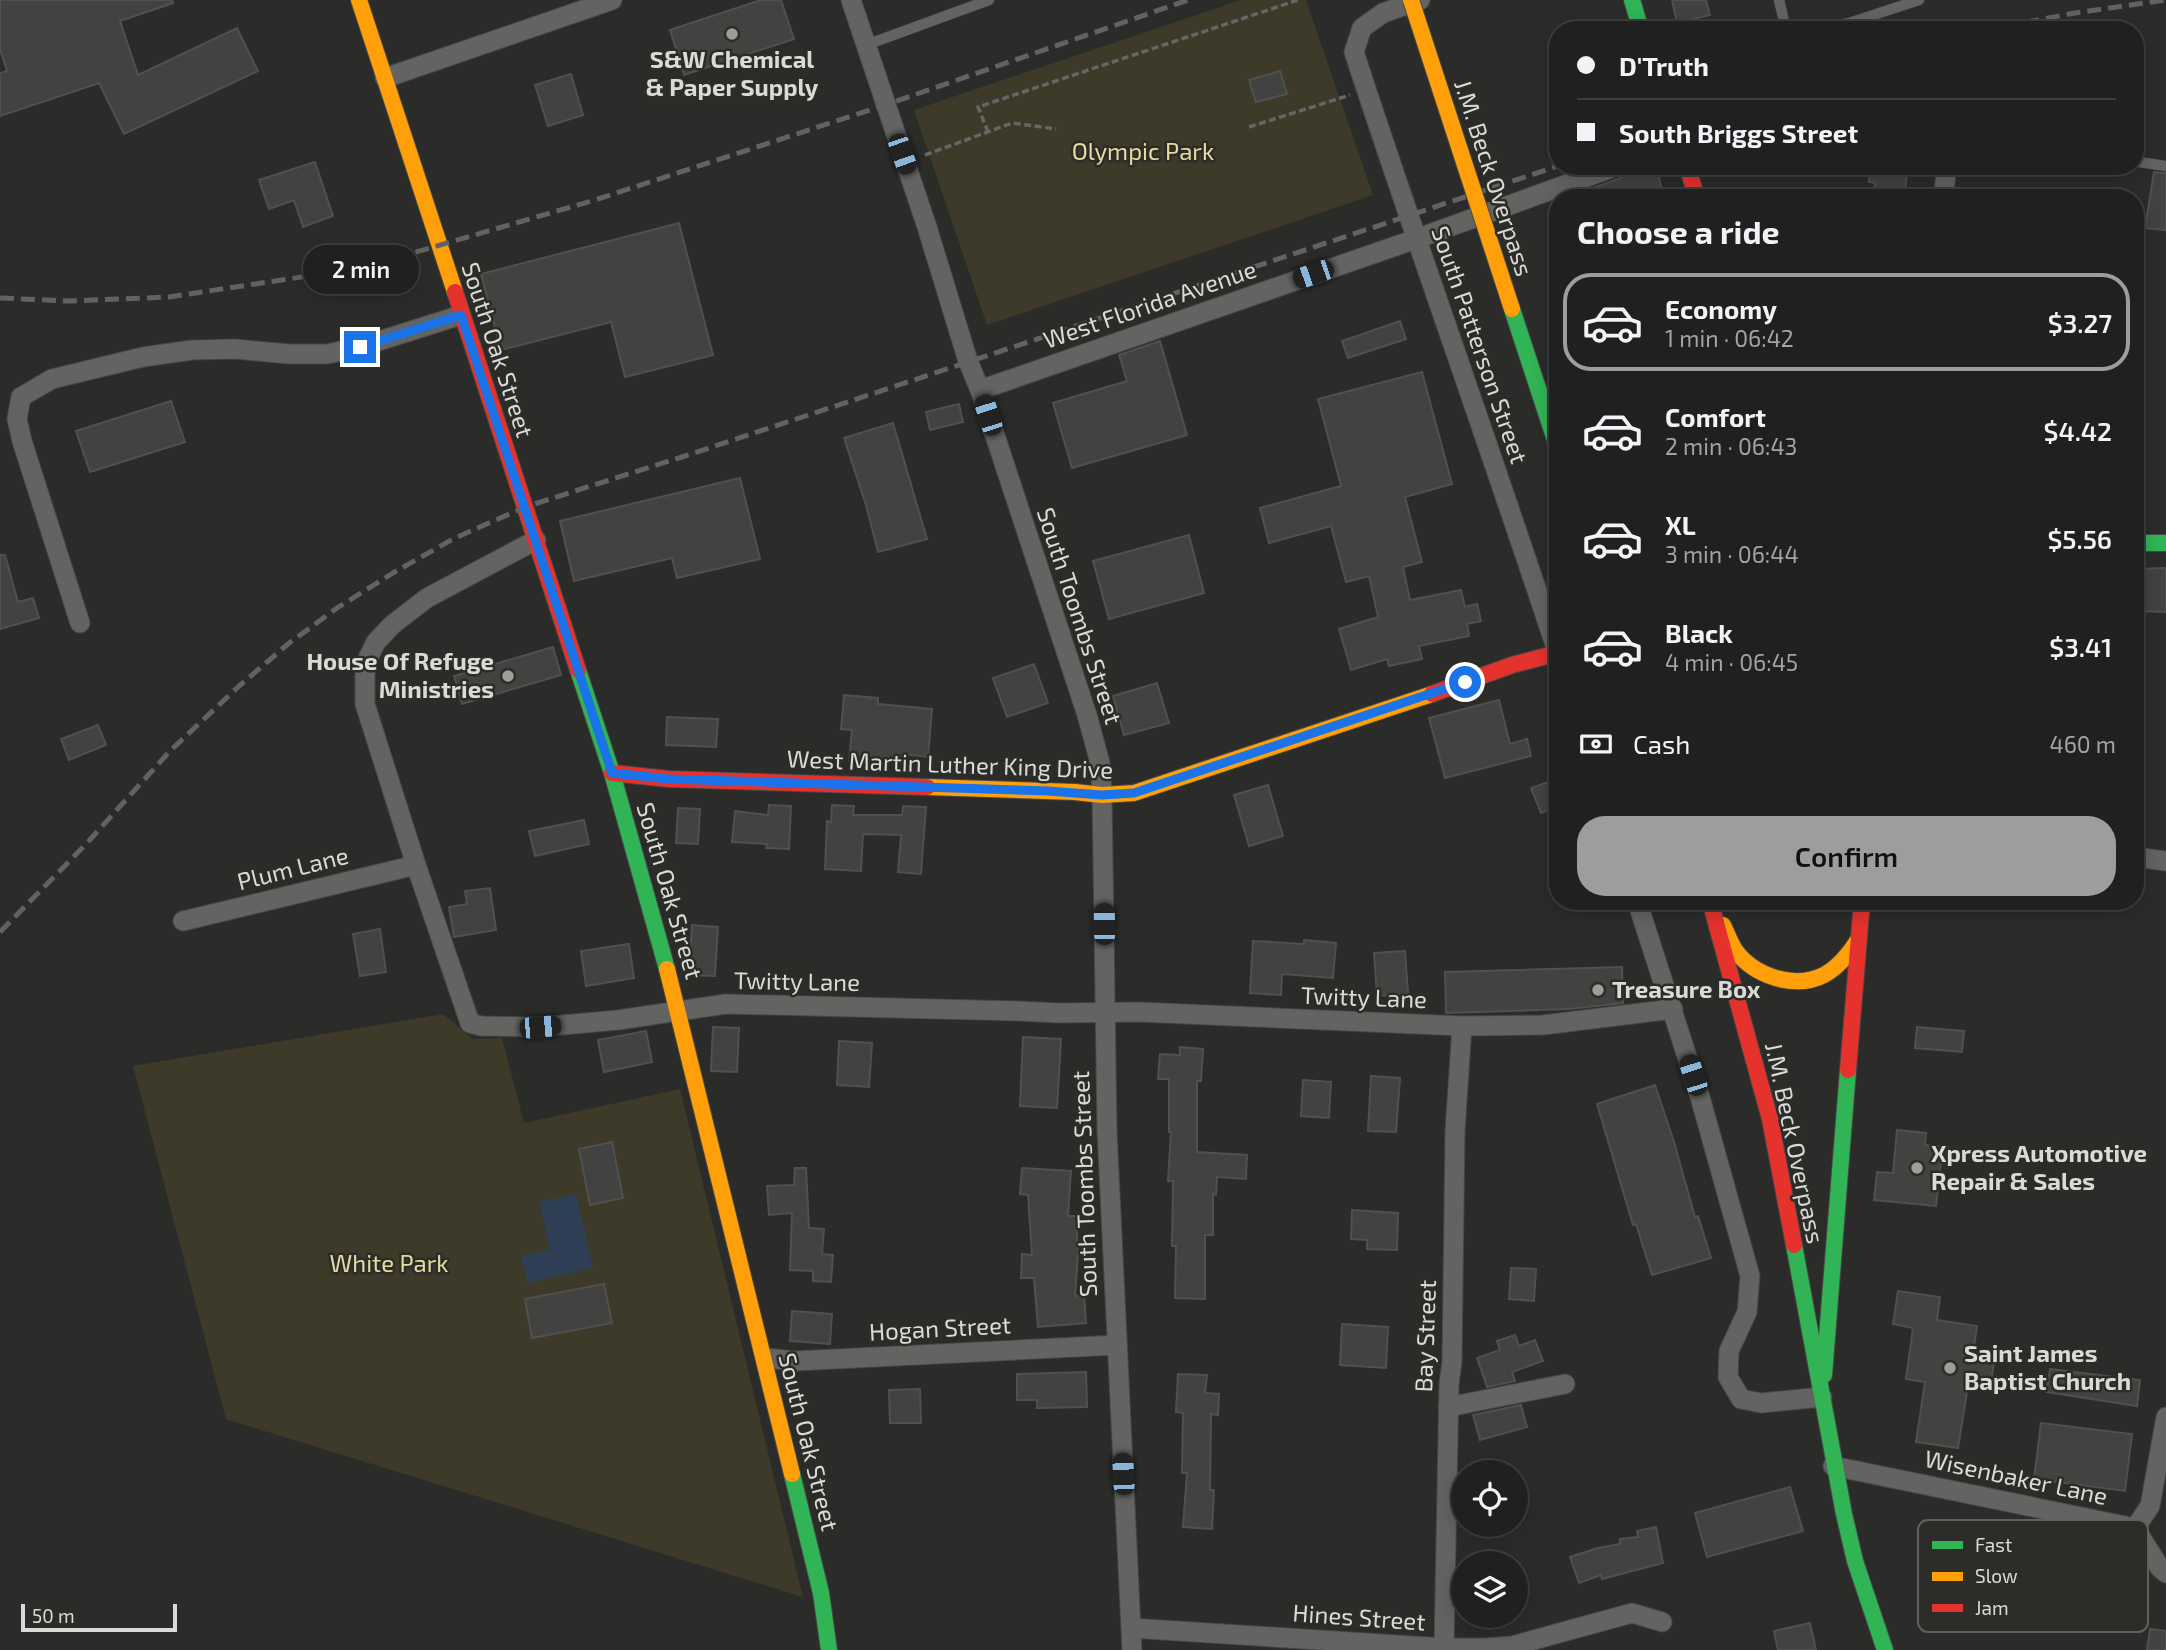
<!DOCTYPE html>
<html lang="en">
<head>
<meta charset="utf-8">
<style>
	:root { --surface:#202020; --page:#282829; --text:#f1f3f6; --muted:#a2a3a5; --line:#3d3e3e; --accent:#9d9d9b }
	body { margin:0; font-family:"Exo 2",sans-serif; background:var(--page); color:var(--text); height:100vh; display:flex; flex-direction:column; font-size:26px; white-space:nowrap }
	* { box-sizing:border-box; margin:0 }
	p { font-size:23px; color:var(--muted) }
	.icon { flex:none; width:38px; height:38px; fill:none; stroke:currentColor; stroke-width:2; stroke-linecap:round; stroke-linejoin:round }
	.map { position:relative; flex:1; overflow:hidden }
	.panel { position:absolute; left:1549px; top:189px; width:595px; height:721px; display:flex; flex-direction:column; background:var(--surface); border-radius:28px; box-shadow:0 4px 18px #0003,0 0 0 2px var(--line) }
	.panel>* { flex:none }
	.guide { position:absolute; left:1549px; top:21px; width:595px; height:154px; border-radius:28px; box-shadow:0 4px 18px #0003,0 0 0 2px var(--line); display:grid; align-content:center; height:154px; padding:0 28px; background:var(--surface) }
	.controls { position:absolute; left:1451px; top:1460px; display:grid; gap:14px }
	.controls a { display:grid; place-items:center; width:77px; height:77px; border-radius:50%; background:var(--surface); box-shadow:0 4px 18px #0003,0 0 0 2px var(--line); font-size:35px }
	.scale { position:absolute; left:21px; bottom:18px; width:156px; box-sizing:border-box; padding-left:7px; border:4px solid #dadad8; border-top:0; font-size:19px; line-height:24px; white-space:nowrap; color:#dadad8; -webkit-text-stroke:5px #2c2c29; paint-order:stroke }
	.end { position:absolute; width:32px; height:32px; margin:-16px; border:9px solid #1a73e8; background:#fff; box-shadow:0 0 0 4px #fff }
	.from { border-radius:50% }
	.bubble { position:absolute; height:49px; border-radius:24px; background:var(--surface); box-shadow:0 4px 18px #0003,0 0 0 2px var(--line); font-size:23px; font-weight:600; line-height:49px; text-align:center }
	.car { position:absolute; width:21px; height:42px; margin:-21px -10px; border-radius:9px; box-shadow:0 0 5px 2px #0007; background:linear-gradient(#222 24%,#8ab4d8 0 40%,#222 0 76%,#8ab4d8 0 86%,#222 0) }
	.guide b { display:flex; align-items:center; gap:24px; height:66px; font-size:26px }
	.guide b+b { border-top:2px solid var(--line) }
	.guide i { width:18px; height:18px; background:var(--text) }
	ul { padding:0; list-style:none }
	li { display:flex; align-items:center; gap:21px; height:98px; margin:0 14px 10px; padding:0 14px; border:4px solid transparent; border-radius:28px }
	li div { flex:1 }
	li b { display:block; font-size:26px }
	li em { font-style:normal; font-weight:600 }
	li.selected { border-color:var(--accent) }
	li>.icon { width:63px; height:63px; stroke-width:1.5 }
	h2 { padding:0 28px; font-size:32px; line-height:84px }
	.pay { display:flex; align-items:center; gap:18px; height:77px; padding:0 28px; font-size:26px }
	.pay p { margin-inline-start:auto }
	.cta { display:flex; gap:14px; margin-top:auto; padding:14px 28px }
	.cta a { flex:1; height:80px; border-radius:28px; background:var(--accent); color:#111; font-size:28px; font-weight:600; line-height:80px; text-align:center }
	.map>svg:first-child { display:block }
	.green { fill:#3d3a29 }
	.water { fill:#2e3f56 }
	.building { fill:#424241; stroke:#51504f; stroke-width:2 }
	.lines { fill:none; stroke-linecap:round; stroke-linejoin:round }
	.lane-casing { stroke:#474746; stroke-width:11 }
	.street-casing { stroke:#474746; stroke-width:21 }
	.fast-casing { stroke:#474746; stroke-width:18 }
	.slow-casing { stroke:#474746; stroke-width:18 }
	.jam-casing { stroke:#474746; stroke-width:18 }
	.path { stroke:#666; stroke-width:3.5; stroke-dasharray:7 3.5; stroke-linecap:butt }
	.lane { stroke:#636362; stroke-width:10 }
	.street { stroke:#636362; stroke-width:19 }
	.fast { stroke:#30b455; stroke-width:16 }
	.slow { stroke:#ff9f0a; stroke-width:16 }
	.jam { stroke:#e5322d; stroke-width:16 }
	.rail { stroke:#626262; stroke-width:5; stroke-dasharray:14 7; stroke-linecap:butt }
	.fast-bridge-casing { stroke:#474746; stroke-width:18; stroke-linecap:butt }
	.slow-bridge-casing { stroke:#474746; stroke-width:18; stroke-linecap:butt }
	.fast-bridge { stroke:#30b455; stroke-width:16 }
	.slow-bridge { stroke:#ff9f0a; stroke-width:16 }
	.route { stroke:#1a73e8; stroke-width:9 }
	.poi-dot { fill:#9d9d9b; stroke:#2c2c29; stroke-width:2.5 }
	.labels { text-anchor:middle; stroke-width:5; stroke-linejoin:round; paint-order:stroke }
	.poi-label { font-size:24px; font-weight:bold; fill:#dadad8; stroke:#2c2c29; text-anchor:start }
	.park-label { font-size:24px; fill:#e7da9e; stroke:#2c2c29 }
	.street-label { font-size:24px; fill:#dadad8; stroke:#2c2c29 }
	.key { fill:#2c2c29; stroke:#60605e; stroke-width:2 }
	.key-label { font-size:19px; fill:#dadad8 }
</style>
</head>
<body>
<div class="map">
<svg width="2166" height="1650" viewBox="0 0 2166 1650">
	<rect width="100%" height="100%" fill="#2b2b2a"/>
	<g class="green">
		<path d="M1241,0H1306L1373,195L987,325L914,110Z"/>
		<path d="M443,1014L473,1039L502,1038L524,1123L680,1089L803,1597L226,1419L133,1066Z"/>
	</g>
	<path class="water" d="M576,1194L593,1268L528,1283L521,1256L550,1249L539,1202Z"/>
	<g class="building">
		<path d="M0,0H172L173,3L120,21L138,75L237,28L258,71L124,134L99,83L0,116V73L7,71L0,49Z"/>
		<path d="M761,0H781L794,39L684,75L670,30Z"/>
		<path d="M1672,0H1706L1710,15L1677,23Z"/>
		<path d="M1280,71L1287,94L1256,102L1249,80Z"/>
		<path d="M571,74L583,115L548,126L535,85Z"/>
		<path d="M315,162L333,216L303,227L294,200L269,209L259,180Z"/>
		<path d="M1656,166L1664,198H1565L1621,178L1627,173Z"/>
		<path d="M1870,166H1907L1905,198H1874L1875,183L1869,182Z"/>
		<path d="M2154,172L2166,173V230L2145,228Z"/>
		<path d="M679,223L713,355L625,377L611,322L501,350L481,274Z"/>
		<path d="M1400,321L1406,339L1348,358L1342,341Z"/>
		<path d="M1160,341L1187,435L1072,468L1053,403L1127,381L1119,355Z"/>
		<path d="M1422,372L1452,484L1405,497L1422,562L1403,567L1410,600L1461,590L1465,607L1477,604L1481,621L1467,624L1469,636L1419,646L1422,659L1389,666L1387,659L1351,670L1339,629L1378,617L1369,576L1346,582L1331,526L1269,543L1260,508L1341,486L1318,399Z"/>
		<path d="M171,401L185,442L90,472L76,431Z"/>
		<path d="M959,404L963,422L930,430L926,412Z"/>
		<path d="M893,423L927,539L878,552L866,505L844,438Z"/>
		<path d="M740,478L760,559L677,578L672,558L574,581L560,521Z"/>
		<path d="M1189,535L1204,593L1109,619L1093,561Z"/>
		<path d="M0,555H5L18,602L33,598L39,618L0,629Z"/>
		<path d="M2166,568V612L2135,611V569Z"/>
		<path d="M553,647L561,675L462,704L454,676Z"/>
		<path d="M1034,664L1048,703L1007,717L993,678Z"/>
		<path d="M1157,683L1169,723L1124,735L1113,696Z"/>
		<path d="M844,695L878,698V704L932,709L928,757L903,754L902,763L849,761L852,730L841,729Z"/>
		<path d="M1499,700L1510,744L1527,739L1531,756L1445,778L1429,718Z"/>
		<path d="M667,717L718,719L716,747L666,745Z"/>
		<path d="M98,725L106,745L69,760L61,739Z"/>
		<path d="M1551,781L1558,798V807L1541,813L1531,788Z"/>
		<path d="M1268,785L1283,836L1249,846L1234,795Z"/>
		<path d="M769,805L791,806L789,849L766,848L767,844L732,842L735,811L768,815Z"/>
		<path d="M832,805L854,806L853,815H902L903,806L926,807L921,874L898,872L901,835L863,834L861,871L825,869L827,821L831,822Z"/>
		<path d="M678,808L700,809L698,844L676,843Z"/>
		<path d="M584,820L589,844L535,856L529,831Z"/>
		<path d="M490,888L496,930L454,937L449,907L467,904L465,891Z"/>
		<path d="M692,925L718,927L715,976L689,975Z"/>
		<path d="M380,929L386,972L360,976L353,934Z"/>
		<path d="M1304,940L1336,943L1333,978L1282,974L1281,995L1250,993L1253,941L1304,944Z"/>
		<path d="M629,944L634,978L586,986L581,951Z"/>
		<path d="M1405,951L1408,994L1377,996L1374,953Z"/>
		<path d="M1622,967L1623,1003L1569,1009L1446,1013L1445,972Z"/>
		<path d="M713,1027L739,1028L737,1072L711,1071Z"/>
		<path d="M1917,1027L1964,1031L1962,1052L1915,1048Z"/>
		<path d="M646,1031L652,1062L604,1072L598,1040Z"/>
		<path d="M1023,1037L1061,1039L1057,1108L1020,1106Z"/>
		<path d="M839,1041L872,1043L869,1087L837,1085Z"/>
		<path d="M1180,1047L1203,1049L1201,1081H1197V1152L1247,1155L1246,1179L1217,1177L1216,1195L1213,1194V1235H1205V1299L1175,1298L1176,1246H1172L1173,1181H1168L1171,1132H1169V1079H1158L1160,1054L1180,1055Z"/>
		<path d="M1371,1076L1400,1078L1396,1132L1368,1131Z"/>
		<path d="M1303,1080L1331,1082L1329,1118L1301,1116Z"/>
		<path d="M1655,1085L1674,1142L1695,1217L1698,1216L1711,1258L1652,1275L1636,1224L1633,1225L1597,1104Z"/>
		<path d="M1897,1130L1926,1133L1925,1145L1948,1147L1947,1164L1941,1163L1936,1206L1874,1200L1877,1172L1893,1173Z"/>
		<path d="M612,1142L623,1198L590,1205L579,1149Z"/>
		<path d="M795,1168H806L809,1228L824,1229L822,1254L833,1255L831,1282L813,1281V1271L790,1270L792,1213L769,1215L767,1186L794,1185Z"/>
		<path d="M1022,1168L1071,1171L1068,1216H1076L1078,1253L1075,1296L1084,1295L1086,1323L1038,1327L1034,1278H1021L1022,1254L1032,1255L1028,1195L1020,1194Z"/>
		<path d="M1352,1210L1398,1213L1397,1250L1367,1249V1240L1351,1239Z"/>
		<path d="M1511,1268L1536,1269L1534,1301L1509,1299Z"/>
		<path d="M604,1284L612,1323L532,1338L525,1299Z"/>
		<path d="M1898,1291L1940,1297L1937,1320L1977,1326L1973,1353L1995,1356L1991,1382L1969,1379L1958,1448L1916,1442L1925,1382L1906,1379L1913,1328L1893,1324Z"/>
		<path d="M792,1311L832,1314L830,1344L790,1341Z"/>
		<path d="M1342,1324L1388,1327L1386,1368L1340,1365Z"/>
		<path d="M1515,1335L1519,1346L1535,1340L1543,1361L1512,1372L1515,1381L1487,1387L1477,1358L1500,1350L1497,1341Z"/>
		<path d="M2050,1369L2140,1380L2137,1406L2046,1392Z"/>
		<path d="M1086,1372L1087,1407L1037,1408V1400H1017V1374Z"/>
		<path d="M1178,1374L1207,1375L1205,1393L1219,1394L1218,1415L1211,1414L1210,1490H1214L1212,1529L1183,1527L1187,1473H1182L1183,1413L1176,1412Z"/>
		<path d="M920,1389L921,1423H890L889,1390Z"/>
		<path d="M1521,1405L1527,1427L1480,1440L1473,1415Z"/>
		<path d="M2041,1423L2132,1434L2125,1491L2034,1479Z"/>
		<path d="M1790,1487L1803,1531L1707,1557L1695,1513Z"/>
		<path d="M1656,1527L1663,1563L1602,1579L1601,1575L1579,1583L1570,1557L1598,1548L1620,1544V1539L1638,1537L1637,1531Z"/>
		<path d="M1810,1623L1816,1650H1778L1774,1631Z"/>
		<path d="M2150,1629L2166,1631V1650H2147Z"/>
	</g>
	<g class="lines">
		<defs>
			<g id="lane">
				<path d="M1779,0L1786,30"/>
				<path d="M1814,30L1849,23L1919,0"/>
				<path d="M866,45L989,0"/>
				<path d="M2135,159L2139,162L2166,166"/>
			</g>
			<g id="street">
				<path d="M851,0L927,227L968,361L980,390L1087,715L1100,763L1102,795L1107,1131L1132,1650"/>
				<path d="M1420,0L1383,13L1362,28L1354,52C1420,254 1492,453 1558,654"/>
				<path d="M385,78L612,0"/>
				<path d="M1943,198L1947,166"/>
				<path d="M980,390L1416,239L1617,166"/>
				<path d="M536,540L427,598L392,625L376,642L368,658L365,673V704L416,865L470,1023L481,1026L540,1027L618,1020L726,1004L1018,1011L1060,1013L1139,1012L1462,1026L1543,1025L1673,1009"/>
				<path d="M80,623L22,441L17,419L21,397L52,379L143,357L192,350L235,349L289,354H327L360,347L461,315"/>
				<path d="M2135,857L2166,861"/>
				<path d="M1637,901L1700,1097L1750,1276L1747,1312L1729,1351L1728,1377L1741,1399L1761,1403L1822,1397"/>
				<path d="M183,921L416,865"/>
				<path d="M765,1358L795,1361L1117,1345"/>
				<path d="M1448,1407L1565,1384"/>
				<path d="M1833,1466L2135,1528L2160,1568L2166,1573"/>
				<path d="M2135,1528L2150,1506L2166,1417"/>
				<path d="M1131,1628L1444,1648H1484L1512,1646L1632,1613L1662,1622"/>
				<path d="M1444,1648L1449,1384L1452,1362L1455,1131L1462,1026"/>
			</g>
			<g id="fast">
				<path d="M1632,0L1641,30"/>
				<path d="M2135,543H2166"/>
				<path d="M578,670L612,773L667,969"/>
				<path d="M1794,1245L1844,1514L1855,1561L1885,1650"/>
				<path d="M1824,1375L1848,1070"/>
				<path d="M792,1474L821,1593L829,1650"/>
			</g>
			<g id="slow">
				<path d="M359,0L455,292"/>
				<path d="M927,787L1075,792L1102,795L1134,793L1432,694"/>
				<path d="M1723,925C1727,933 1730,942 1735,950C1754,976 1794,990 1824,975C1839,967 1849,954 1858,940"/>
				<path d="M667,969L792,1474"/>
			</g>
			<g id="jam">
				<path d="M1687,166L1697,198"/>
				<path d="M455,292L578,670"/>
				<path d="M1432,694L1512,665L1558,653"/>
				<path d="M612,773L669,779L927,787"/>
				<path d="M1710,901L1770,1119L1794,1245"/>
				<path d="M1848,1070L1862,901"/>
			</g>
		</defs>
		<use href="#lane" class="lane-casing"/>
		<use href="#street" class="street-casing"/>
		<use href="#fast" class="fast-casing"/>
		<use href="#slow" class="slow-casing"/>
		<use href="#jam" class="jam-casing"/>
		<g class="path">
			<path d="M1249,127L1350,95"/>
			<path d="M988,132L978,107L1298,0"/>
			<path d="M925,155L1012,123L1056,129"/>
		</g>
		<use href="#lane" class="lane"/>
		<use href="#street" class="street"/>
		<use href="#fast" class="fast"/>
		<use href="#slow" class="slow"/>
		<use href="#jam" class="jam"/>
		<g class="rail">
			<path d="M1984,30L2075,13L2166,0"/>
			<path d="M0,298L69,301L169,297L361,268L595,200L885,105L1188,0"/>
			<path d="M0,932L87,843L170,751L238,687L288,644L337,608L393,573L453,539L525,507L685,456L1558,166"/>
		</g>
		<defs>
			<path id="fast-bridge" d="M1512,309L1558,449"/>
			<path id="slow-bridge" d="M1411,0L1512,309"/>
		</defs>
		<use href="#fast-bridge" class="fast-bridge-casing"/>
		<use href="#slow-bridge" class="slow-bridge-casing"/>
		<use href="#fast-bridge" class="fast-bridge"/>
		<use href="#slow-bridge" class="slow-bridge"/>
	</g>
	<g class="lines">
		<path class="route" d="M360,347L461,315L612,773L669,779L1048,791L1102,795L1134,793L1465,682"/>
	</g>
	<g class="poi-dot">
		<circle cx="732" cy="34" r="7"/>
		<circle cx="508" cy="676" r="7"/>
		<circle cx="1598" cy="990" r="7"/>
		<circle cx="1917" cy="1168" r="7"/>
		<circle cx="1950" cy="1368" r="7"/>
	</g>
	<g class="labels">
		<g class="poi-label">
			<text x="732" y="68" text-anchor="middle">S&amp;W Chemical<tspan x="732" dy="28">&amp; Paper Supply</tspan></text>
			<text x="494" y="670" text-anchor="end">House Of Refuge<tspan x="494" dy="28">Ministries</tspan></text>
			<text x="1612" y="998">Treasure Box</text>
			<text x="1931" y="1162">Xpress Automotive<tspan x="1931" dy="28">Repair &amp; Sales</tspan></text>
			<text x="1964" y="1362">Saint James<tspan x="1964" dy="28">Baptist Church</tspan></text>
		</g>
		<g class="park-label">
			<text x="1143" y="160">Olympic Park</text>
			<text x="389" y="1272">White Park</text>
		</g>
		<g class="street-label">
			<text transform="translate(1493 178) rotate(72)" y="8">J.M. Beck Overpass</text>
			<text transform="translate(1150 305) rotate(-19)" y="8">West Florida Avenue</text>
			<text transform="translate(1479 345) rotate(71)" y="8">South Patterson Street</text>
			<text transform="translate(497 350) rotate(72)" y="8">South Oak Street</text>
			<text transform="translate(1079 616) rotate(72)" y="8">South Toombs Street</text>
			<text transform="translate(950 765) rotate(2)" y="8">West Martin Luther King Drive</text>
			<text transform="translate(293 869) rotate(-14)" y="8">Plum Lane</text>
			<text transform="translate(669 891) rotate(74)" y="8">South Oak Street</text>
			<text transform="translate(797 982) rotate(1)" y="8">Twitty Lane</text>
			<text transform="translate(1364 998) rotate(2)" y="8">Twitty Lane</text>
			<text transform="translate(1794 1143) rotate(78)" y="8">J.M. Beck Overpass</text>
			<text transform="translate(1085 1184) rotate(-92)" y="8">South Toombs Street</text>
			<text transform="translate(940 1329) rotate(-3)" y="8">Hogan Street</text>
			<text transform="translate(1426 1336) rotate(-88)" y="8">Bay Street</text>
			<text transform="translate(808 1442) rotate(76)" y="8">South Oak Street</text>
			<text transform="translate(2016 1478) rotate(12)" y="8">Wisenbaker Lane</text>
			<text transform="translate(1359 1618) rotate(4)" y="8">Hines Street</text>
		</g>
	</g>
	<rect x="1918" y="1520" width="230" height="112" rx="10" class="key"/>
	<rect x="1932" y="1541" width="31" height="8" fill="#30b455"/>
	<rect x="1932" y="1572" width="31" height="9" fill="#ff9f0a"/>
	<rect x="1932" y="1604" width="31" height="8" fill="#e5322d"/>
	<g class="key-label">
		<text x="1975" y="1552">Fast</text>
		<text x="1975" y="1583">Slow</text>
		<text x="1975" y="1615">Jam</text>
	</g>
</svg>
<div class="controls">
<a><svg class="icon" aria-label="locate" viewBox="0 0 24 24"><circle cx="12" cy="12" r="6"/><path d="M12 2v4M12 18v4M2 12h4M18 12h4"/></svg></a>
<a><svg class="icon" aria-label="layers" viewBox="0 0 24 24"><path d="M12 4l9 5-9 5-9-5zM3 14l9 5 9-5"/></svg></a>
</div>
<div class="scale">50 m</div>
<i class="end from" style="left:1465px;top:682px"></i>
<i class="end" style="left:360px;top:347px"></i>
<div class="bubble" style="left:303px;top:245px;width:116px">2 min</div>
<i class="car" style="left:902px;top:154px;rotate:161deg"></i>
<i class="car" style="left:1313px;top:274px;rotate:251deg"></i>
<i class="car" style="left:988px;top:415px;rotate:342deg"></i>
<i class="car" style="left:1104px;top:924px;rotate:359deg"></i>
<i class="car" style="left:540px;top:1027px;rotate:85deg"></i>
<i class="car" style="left:1693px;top:1075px;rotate:342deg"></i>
<i class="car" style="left:1123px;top:1474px;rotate:357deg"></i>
<div class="guide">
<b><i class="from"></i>D'Truth</b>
<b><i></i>South Briggs Street</b>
</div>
<section class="panel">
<h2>Choose a ride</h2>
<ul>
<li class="selected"><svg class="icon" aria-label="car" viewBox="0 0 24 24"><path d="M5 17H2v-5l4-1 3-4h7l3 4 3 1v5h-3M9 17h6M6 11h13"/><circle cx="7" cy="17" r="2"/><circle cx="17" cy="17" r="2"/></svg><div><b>Economy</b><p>1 min · 06:42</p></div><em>$3.27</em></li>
<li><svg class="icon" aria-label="car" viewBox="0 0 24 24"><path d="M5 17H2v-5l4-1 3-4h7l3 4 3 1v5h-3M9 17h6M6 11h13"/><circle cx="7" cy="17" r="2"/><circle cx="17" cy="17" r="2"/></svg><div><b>Comfort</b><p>2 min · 06:43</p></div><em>$4.42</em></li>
<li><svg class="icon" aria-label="car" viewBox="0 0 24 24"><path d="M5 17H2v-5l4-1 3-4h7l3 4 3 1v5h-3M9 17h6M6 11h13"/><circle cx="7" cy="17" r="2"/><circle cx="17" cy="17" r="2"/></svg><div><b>XL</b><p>3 min · 06:44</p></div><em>$5.56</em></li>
<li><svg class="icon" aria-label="car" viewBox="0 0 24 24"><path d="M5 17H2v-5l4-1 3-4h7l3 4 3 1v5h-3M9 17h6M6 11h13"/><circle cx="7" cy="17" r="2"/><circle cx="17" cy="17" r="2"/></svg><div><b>Black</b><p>4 min · 06:45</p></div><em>$3.41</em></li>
</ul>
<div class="pay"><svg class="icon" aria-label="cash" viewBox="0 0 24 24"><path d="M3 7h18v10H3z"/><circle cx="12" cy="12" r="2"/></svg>Cash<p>460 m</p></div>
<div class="cta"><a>Confirm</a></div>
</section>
</div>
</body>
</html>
